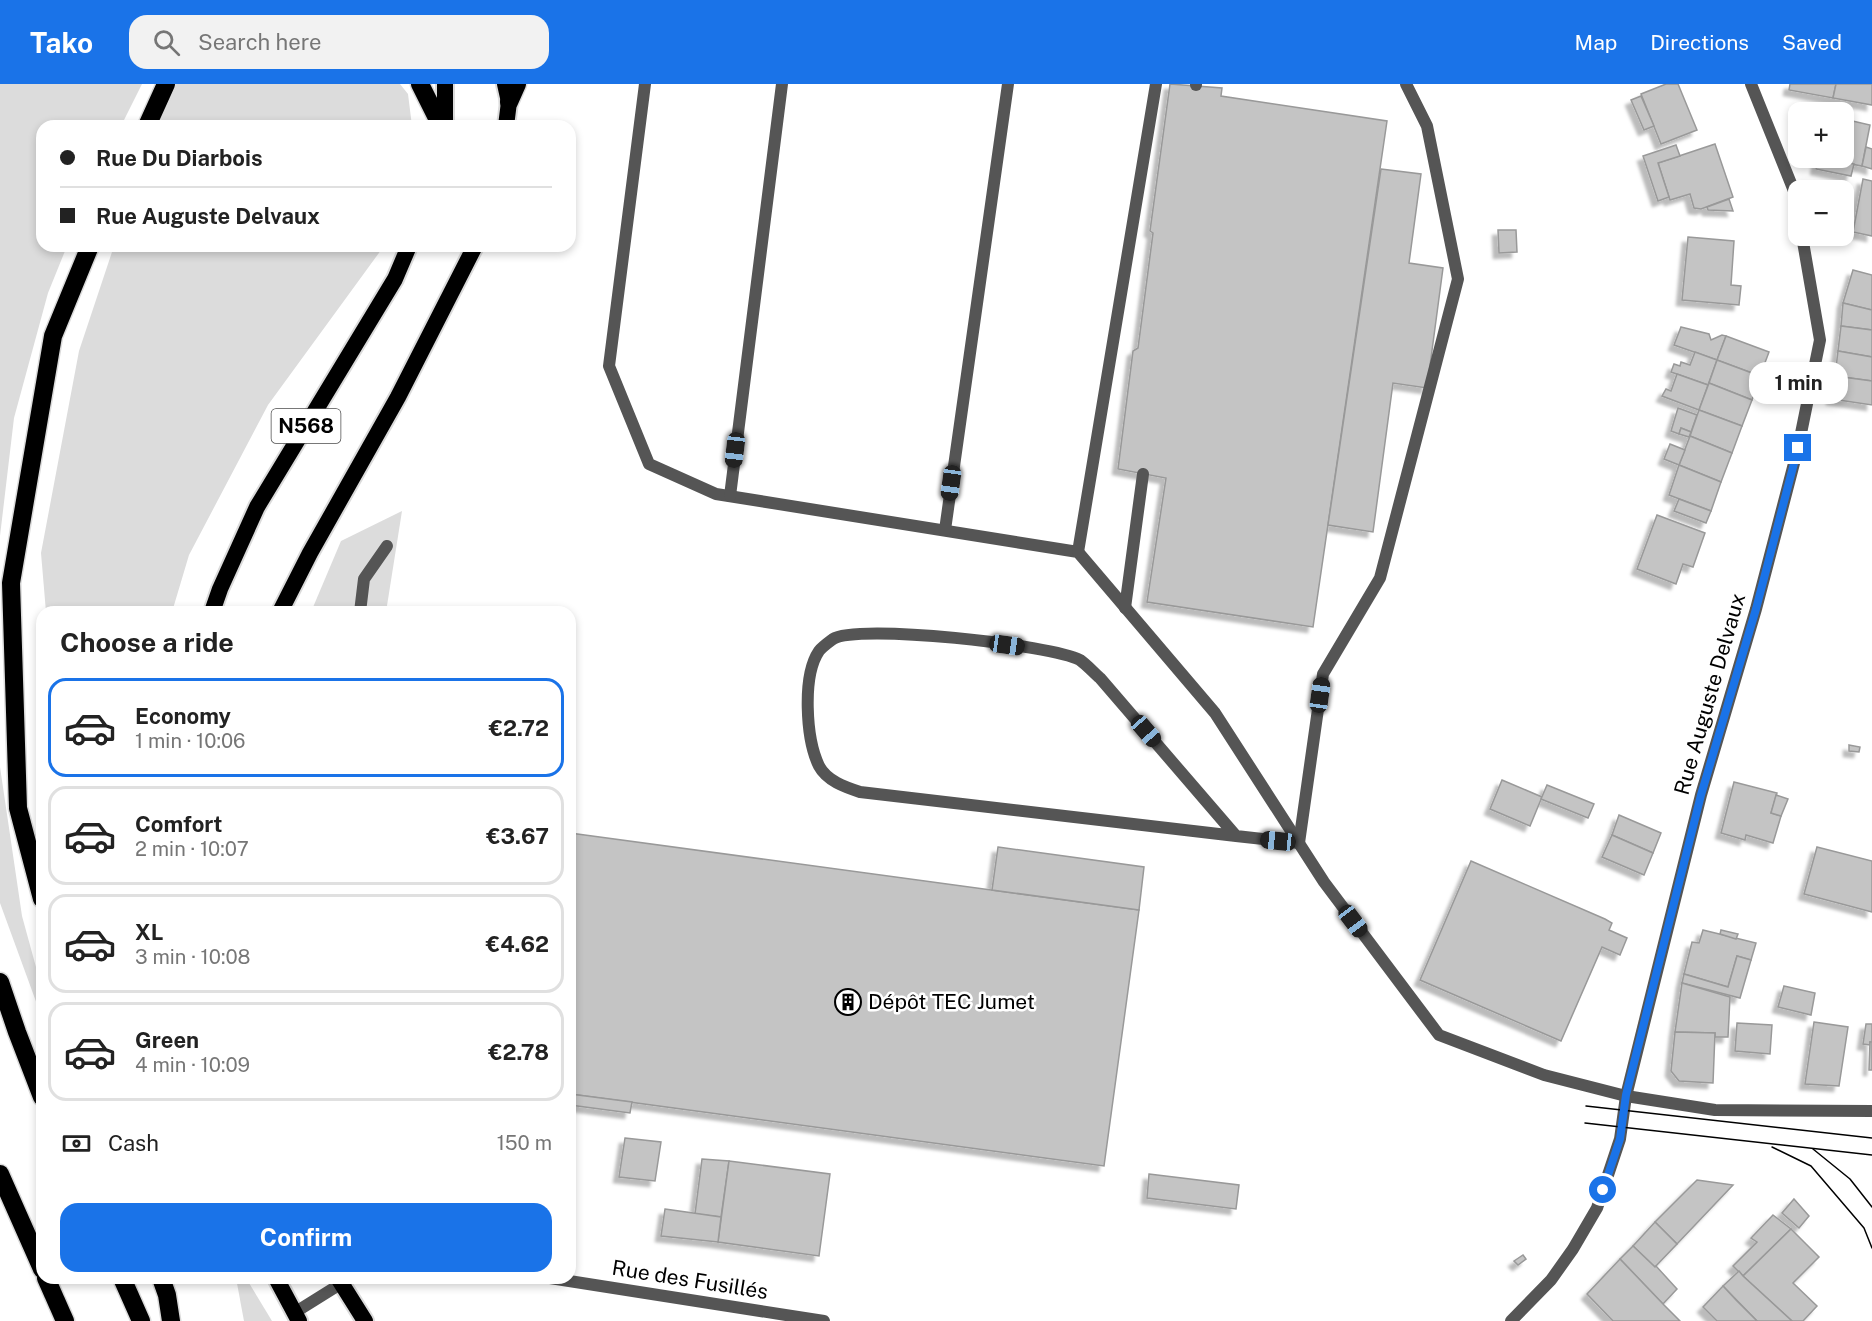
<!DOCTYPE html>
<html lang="en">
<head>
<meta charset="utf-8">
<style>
	:root { --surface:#fff; --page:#f2f2f2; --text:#222; --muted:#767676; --line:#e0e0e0; --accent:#1a73e8 }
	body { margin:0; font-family:"Public Sans",sans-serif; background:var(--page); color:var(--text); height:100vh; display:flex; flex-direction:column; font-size:22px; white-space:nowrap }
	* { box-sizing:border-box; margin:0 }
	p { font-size:20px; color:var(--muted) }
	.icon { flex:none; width:33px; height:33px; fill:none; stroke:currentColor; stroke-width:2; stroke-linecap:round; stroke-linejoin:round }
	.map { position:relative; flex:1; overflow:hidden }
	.side { position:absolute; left:36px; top:522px; width:540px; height:678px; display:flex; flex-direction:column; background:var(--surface); border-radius:18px; box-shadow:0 3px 9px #0003 }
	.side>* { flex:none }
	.banner { position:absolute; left:36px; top:36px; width:540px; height:132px; border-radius:18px; box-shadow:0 3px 9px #0003; display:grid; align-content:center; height:132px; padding:0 24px; background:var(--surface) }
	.controls { position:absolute; left:1788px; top:18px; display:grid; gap:12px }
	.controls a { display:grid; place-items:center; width:66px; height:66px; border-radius:12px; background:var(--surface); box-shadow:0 3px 9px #0003; font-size:30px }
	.end { position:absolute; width:27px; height:27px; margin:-14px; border:8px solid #1a73e8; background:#fff; box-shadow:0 0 0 3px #fff }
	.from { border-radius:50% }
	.bubble { position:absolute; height:42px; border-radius:18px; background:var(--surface); box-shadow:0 3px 9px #0003; font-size:20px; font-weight:700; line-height:42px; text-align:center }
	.car { position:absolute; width:18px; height:36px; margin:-18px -9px; border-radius:8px; box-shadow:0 0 4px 2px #0007; background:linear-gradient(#222 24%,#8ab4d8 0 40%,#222 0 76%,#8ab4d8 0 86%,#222 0) }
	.banner b { display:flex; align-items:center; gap:21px; height:57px; font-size:22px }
	.banner b+b { border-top:2px solid var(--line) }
	.banner i { width:15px; height:15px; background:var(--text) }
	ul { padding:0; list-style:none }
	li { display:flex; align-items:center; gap:18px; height:99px; margin:0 12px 9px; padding:0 12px; border:3px solid var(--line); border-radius:18px }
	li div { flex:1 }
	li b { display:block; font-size:22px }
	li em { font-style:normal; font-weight:700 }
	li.selected { border-color:var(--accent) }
	li>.icon { width:54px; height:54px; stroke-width:1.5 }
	h2 { padding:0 24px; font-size:27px; line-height:72px }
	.pay { display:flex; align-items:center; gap:15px; height:66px; padding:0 24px; font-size:22px }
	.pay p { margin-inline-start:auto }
	.action { display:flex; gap:12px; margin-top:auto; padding:12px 24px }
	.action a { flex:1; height:69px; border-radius:18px; background:var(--accent); color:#fff; font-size:24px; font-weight:700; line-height:69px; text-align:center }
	header { display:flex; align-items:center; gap:36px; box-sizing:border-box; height:84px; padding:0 30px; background:var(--accent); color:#fff }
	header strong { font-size:28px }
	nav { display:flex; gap:33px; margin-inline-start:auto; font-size:21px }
	.search { width:420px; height:54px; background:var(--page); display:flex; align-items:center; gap:15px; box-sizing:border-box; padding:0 21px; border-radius:18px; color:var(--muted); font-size:22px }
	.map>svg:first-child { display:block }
	.green { fill:#dcdcdc }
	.building { fill:#c4c4c4; stroke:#999; stroke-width:1.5; filter:url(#shadow) }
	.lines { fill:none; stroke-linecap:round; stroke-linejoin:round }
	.trunk-casing { stroke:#dbdbdb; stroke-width:20 }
	.motorway-casing { stroke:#dbdbdb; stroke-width:21 }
	.service { stroke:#555; stroke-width:12 }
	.minor { stroke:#555; stroke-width:12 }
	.trunk { stroke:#000; stroke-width:16 }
	.motorway { stroke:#000; stroke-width:18 }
	.tram { stroke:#000; stroke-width:1.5 }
	.route { stroke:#1a73e8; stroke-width:8 }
	.labels { text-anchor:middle; stroke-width:5; stroke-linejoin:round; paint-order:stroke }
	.shield { fill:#fff; stroke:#4c4c4c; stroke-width:1.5 }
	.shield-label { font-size:20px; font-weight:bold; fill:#000 }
	.street-label { font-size:21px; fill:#000; stroke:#fff }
	.poi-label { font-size:21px; fill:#000; stroke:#fff; text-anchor:start }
</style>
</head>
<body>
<header>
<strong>Tako</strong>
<div class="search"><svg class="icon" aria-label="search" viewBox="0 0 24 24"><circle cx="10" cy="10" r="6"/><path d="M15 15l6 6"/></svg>Search here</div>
<nav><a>Map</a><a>Directions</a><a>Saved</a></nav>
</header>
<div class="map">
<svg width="1872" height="1237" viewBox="0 0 1872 1237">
	<defs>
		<filter id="shadow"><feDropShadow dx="-5.5" dy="5.5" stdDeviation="1.5" flood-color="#0004"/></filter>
	</defs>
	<rect width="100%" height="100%" fill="#fff"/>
	<g class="green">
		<path d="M0,0H142L121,42H42V162H67L48,209L14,334L0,452Z"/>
		<path d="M167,0H400L408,10L412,42H153Z"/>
		<path d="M114,162H384L268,321L189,471L172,528H46L41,469L79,267Z"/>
		<path d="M402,427L386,528H311L341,457Z"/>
		<path d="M0,683L22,832L42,905V934L0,819Z"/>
		<path d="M236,1194H246L272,1237H244Z"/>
	</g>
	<g class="building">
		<path d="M1170,0L1222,4L1221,12L1387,37L1313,543L1147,518L1166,394L1118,385L1133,267L1138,264L1153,149L1150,147Z"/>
		<path d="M1666,0H1678L1697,46L1661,60L1641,10Z"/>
		<path d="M1790,0H1836L1833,14L1789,6Z"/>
		<path d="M1836,0H1872V21L1833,14Z"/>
		<path d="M1641,12L1654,42L1644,46L1631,16Z"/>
		<path d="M1844,35L1870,41L1862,82L1820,74H1844Z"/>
		<path d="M1715,60L1733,113L1701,125L1694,124L1690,110L1670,116L1658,79Z"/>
		<path d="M1676,61L1680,72L1658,79L1669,113L1658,117L1643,72Z"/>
		<path d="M1866,63L1872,65V85L1862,82Z"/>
		<path d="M1818,74L1854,80L1851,92L1816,85Z"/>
		<path d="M1381,85L1421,90L1409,179L1443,184L1427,304L1393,299L1373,448L1328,441Z"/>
		<path d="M1863,95L1872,97V152L1853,148Z"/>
		<path d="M1729,115L1733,127L1708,126L1707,123Z"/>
		<path d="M1498,146H1516L1517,168L1499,169Z"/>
		<path d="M1688,153L1734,157L1731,201L1741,202L1739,221L1682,216Z"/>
		<path d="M1853,186L1872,191V226L1843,219Z"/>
		<path d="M1843,219L1872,226V246L1841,242Z"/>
		<path d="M1841,242L1872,246V273L1838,267Z"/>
		<path d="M1681,243L1709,250L1711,256L1722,251L1726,252L1717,276L1674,261Z"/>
		<path d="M1726,252L1769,268L1760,292L1717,276Z"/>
		<path d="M1838,267L1872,273V297L1835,292Z"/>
		<path d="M1695,268L1717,276L1708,301L1671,288L1674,280L1680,282L1681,278L1690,281Z"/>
		<path d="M1717,276L1760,292L1752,316L1709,299Z"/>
		<path d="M1677,290L1708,301L1699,326L1662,312L1666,305L1671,307Z"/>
		<path d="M1835,292L1872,297V321L1832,315Z"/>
		<path d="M1709,299L1752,316L1742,342L1699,326Z"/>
		<path d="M1678,324L1697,331L1691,348L1681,344L1679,350L1671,347Z"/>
		<path d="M1699,326L1742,342L1732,369L1690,352Z"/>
		<path d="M1681,344L1691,348L1689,353L1679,350Z"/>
		<path d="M1690,352L1732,369L1721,398L1679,381Z"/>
		<path d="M1670,360L1685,366L1679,381L1664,375Z"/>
		<path d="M1679,381L1721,398L1711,427L1669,411Z"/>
		<path d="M1679,415L1711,427L1706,439L1674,427Z"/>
		<path d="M1657,431L1705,449L1693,483L1683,480L1676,500L1637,485Z"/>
		<path d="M1849,661L1860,663L1859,668L1849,667Z"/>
		<path d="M1502,696L1542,713L1530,742L1490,725Z"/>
		<path d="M1734,698L1777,709L1771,729L1781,732L1773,759L1746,751L1745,756L1721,749Z"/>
		<path d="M1547,701L1594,720L1588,734L1541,715Z"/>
		<path d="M1776,711L1788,715L1781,732L1771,729Z"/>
		<path d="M1619,731L1661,749L1653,769L1612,751Z"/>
		<path d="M570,749L1139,826L1104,1082L570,1010Z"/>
		<path d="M1612,751L1653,769L1644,791L1602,773Z"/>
		<path d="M998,763L1144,783L1139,826L992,806Z"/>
		<path d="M1817,763L1872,777V828L1804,810Z"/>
		<path d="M1471,777L1605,835L1612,839L1609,846L1627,854L1620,871L1602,863L1561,957L1420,896Z"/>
		<path d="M1703,846L1756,859L1751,876L1737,872L1728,903L1684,890L1692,858L1699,859Z"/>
		<path d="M1721,846L1738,850L1736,855L1720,850Z"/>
		<path d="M1737,872L1751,876L1740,914L1682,899L1684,890L1728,903Z"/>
		<path d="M1682,899L1730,913L1728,953H1715V949L1675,948Z"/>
		<path d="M1784,902L1815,909L1811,931L1778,923Z"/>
		<path d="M1814,938L1848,943L1839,1002L1805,1000Z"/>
		<path d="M1737,939L1772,941L1770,970L1735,967Z"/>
		<path d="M1866,940H1872V958H1870V961L1863,960Z"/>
		<path d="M1675,948L1715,949L1713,999L1679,997L1671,987Z"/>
		<path d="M1870,958H1872V986H1869Z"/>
		<path d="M570,1010L632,1018L630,1029L570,1021Z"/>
		<path d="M625,1054L661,1058L655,1097L619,1093Z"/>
		<path d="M702,1075L729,1077L721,1133L695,1130Z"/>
		<path d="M729,1077L830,1090L819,1172L718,1158Z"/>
		<path d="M1149,1090L1239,1101L1236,1125L1147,1114Z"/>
		<path d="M1697,1096L1733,1101L1677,1160L1655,1138Z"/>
		<path d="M1794,1115L1809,1132L1799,1144L1782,1129Z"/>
		<path d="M665,1125L721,1133L718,1158L661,1152Z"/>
		<path d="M1773,1131L1791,1145L1743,1192L1733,1182L1757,1158L1751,1154Z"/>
		<path d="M1655,1138L1677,1160L1655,1183L1633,1162Z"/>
		<path d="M1791,1145L1819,1173L1793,1199L1817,1222L1803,1237H1792L1743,1192Z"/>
		<path d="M1633,1162L1655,1183L1656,1182L1677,1205L1663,1220L1620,1175Z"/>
		<path d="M1523,1171L1526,1175L1518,1181L1514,1177Z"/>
		<path d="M1620,1175L1663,1220L1680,1237H1613L1587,1210Z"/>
		<path d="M1739,1187L1743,1192L1792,1237H1757L1723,1202Z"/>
		<path d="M1723,1202L1736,1216L1757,1237H1717L1703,1223Z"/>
	</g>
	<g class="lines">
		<defs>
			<g id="trunk">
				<path d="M445,0V42"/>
				<path d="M505,0L509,18L506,42"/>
				<path d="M212,528L220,505L257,423L395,195L409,162"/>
				<path d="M280,528L310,469L398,313L475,162"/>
				<path d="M276,1194L299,1237"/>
				<path d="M338,1194L365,1237"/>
			</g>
			<g id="motorway">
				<path d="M420,0L441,42"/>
				<path d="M509,18L517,0"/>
				<path d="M147,42L166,0"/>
				<path d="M42,815L18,724L11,499L53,252L90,162"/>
				<path d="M0,898L17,948L42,1013"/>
				<path d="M0,1090L42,1185"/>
				<path d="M46,1194L65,1237"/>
				<path d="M122,1194L141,1237"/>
				<path d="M161,1194L167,1211L171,1237"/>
			</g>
		</defs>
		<use href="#trunk" class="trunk-casing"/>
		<use href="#motorway" class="motorway-casing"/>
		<g class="service">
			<path d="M645,0L609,282L649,380L716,410L1078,468L1215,629L1324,798L1439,951L1544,991L1626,1012"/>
			<path d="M1196,1V0"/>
			<path d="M730,412L782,0"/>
			<path d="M945,446L1008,0"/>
			<path d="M1078,468L1156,0"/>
			<path d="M1125,524L1143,390"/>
			<path d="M360,528L364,495L387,462"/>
			<path d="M1236,752L1100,594C1094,589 1087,581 1080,576C1052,561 857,539 833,555C829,558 822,563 819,567C802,592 806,655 819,682C827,697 845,703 860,708L1236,752L1299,759L1323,590L1380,494L1458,195L1427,42L1406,0"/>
		</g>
		<g class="minor">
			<path d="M1751,0L1796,112L1798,128"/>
			<path d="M1626,1012L1715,1026L1872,1027"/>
			<path d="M550,1194L824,1237"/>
			<path d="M294,1229L350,1194"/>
			<path d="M1511,1237L1551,1196L1573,1165L1597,1124L1620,1055L1626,1012L1701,711L1756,525L1798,364L1820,256L1802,152"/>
		</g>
		<use href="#trunk" class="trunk"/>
		<use href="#motorway" class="motorway"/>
		<g class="tram">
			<path d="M1586,1022L1872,1054"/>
			<path d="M1585,1039L1872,1071"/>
			<path d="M1772,1063L1811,1082L1864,1144L1872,1164"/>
			<path d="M1813,1065L1850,1095L1872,1123"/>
		</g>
	</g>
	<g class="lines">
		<path class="route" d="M1603,1106L1620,1055L1626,1011L1701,711L1756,525L1798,364"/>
	</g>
	<defs>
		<symbol id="building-ring" viewBox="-11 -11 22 22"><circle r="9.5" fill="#fff" stroke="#000" stroke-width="1.5"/><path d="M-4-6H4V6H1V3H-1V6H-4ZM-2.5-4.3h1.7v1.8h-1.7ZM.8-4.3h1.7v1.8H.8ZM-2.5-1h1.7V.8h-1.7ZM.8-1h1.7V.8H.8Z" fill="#000"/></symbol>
	</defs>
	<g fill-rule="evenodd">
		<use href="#building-ring" x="833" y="903" width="30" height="30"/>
	</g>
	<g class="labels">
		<rect class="shield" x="271.5" y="325" width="69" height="34" rx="4.5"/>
		<g class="shield-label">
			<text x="306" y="349">N568</text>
		</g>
		<g class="street-label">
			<text transform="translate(1710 610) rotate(-74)" y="7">Rue Auguste Delvaux</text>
			<text transform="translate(690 1196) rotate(9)" y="7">Rue des Fusillés</text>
		</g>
		<g class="poi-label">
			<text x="868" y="925">Dépôt TEC Jumet</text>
		</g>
	</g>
</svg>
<div class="controls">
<a>+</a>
<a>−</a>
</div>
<i class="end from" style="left:1603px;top:1106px"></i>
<i class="end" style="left:1798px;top:364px"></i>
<div class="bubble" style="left:1749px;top:278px;width:99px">1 min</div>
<i class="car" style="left:735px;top:366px;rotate:187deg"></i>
<i class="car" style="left:951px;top:399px;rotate:188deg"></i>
<i class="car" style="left:1007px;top:561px;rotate:98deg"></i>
<i class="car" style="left:1320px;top:611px;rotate:8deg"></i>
<i class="car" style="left:1146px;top:647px;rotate:139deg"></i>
<i class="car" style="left:1278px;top:757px;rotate:276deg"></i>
<i class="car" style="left:1353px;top:837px;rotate:143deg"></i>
<div class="banner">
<b><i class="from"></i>Rue Du Diarbois</b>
<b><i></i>Rue Auguste Delvaux</b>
</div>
<section class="side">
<h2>Choose a ride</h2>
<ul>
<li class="selected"><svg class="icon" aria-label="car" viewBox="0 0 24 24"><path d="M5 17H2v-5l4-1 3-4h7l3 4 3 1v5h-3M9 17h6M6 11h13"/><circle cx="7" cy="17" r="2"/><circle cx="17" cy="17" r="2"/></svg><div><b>Economy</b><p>1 min · 10:06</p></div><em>€2.72</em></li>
<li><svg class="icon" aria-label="car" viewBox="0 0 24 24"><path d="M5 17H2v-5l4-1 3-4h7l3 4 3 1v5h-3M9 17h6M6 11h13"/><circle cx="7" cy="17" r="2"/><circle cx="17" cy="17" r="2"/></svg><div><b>Comfort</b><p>2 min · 10:07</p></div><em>€3.67</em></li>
<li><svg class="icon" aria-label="car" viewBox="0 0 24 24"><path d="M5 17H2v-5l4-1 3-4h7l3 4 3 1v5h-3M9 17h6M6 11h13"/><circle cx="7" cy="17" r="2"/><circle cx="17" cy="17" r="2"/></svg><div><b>XL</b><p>3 min · 10:08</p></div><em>€4.62</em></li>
<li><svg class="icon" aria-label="car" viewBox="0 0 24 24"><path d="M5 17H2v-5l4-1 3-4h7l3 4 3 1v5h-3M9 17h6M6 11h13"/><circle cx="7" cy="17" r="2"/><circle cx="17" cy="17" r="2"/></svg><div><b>Green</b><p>4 min · 10:09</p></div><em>€2.78</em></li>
</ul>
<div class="pay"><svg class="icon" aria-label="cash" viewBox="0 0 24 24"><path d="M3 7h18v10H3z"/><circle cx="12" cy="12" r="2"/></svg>Cash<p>150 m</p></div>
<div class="action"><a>Confirm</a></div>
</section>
</div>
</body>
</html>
